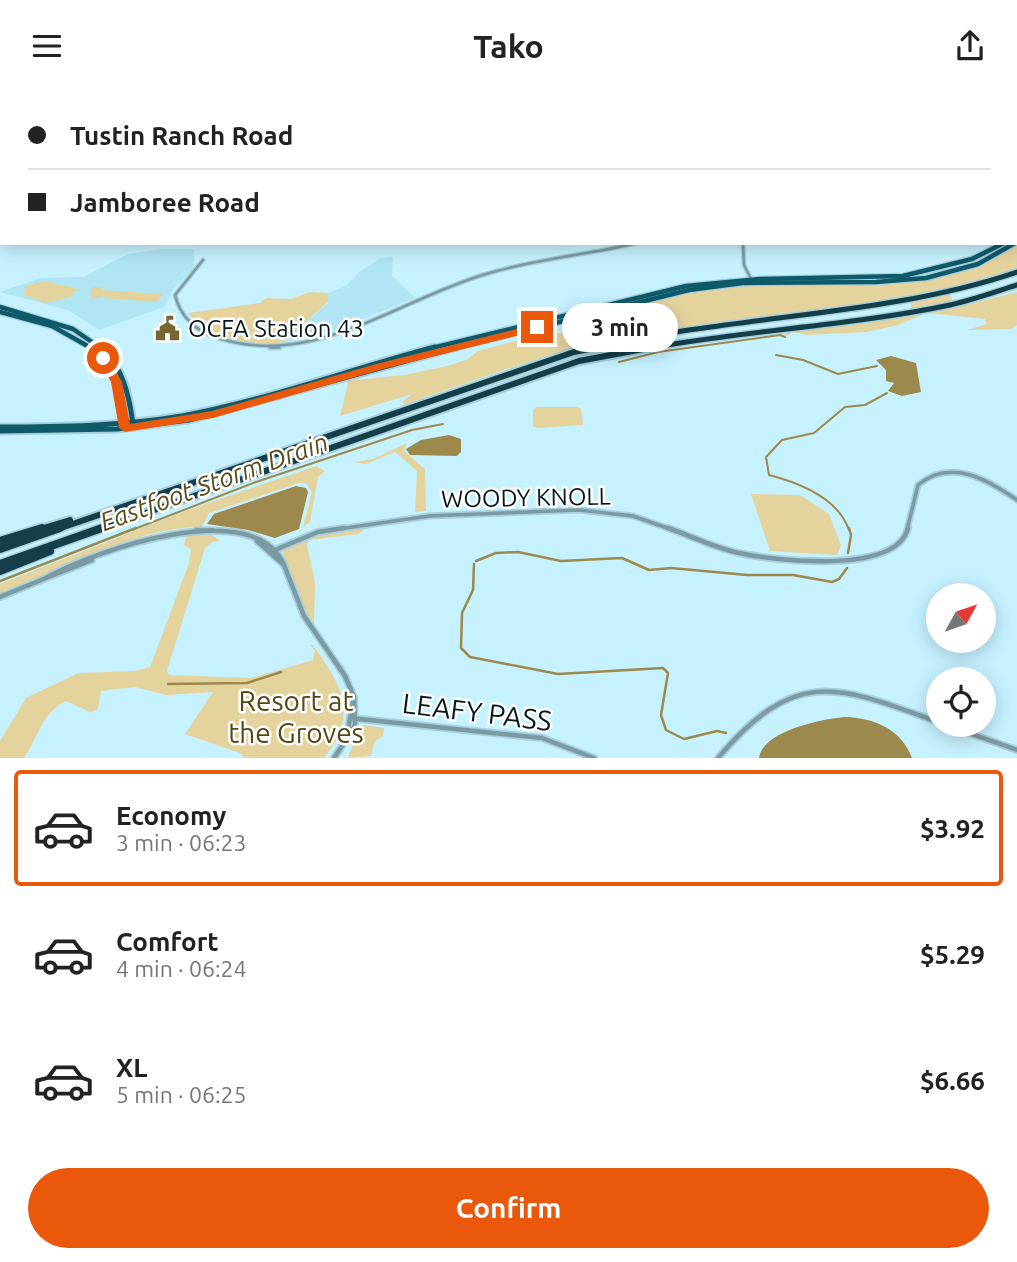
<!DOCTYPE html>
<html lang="en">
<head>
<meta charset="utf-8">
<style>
	:root { --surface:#fff; --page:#f2f2f2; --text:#222; --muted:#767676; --line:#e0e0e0; --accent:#ea580c }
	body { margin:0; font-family:Ubuntu,sans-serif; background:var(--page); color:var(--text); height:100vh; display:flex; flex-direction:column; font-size:26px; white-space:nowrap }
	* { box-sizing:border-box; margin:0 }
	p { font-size:23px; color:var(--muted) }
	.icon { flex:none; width:38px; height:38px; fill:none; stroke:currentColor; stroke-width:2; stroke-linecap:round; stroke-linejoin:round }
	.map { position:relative; height:667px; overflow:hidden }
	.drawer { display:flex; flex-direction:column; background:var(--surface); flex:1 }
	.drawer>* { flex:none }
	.top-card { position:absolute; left:0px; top:0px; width:1018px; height:154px; box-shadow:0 4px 18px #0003; display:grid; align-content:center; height:154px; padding:0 28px; background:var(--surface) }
	.needle { width:46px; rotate:50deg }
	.controls { position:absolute; left:926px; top:492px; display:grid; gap:14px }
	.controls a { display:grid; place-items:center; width:70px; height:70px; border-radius:50%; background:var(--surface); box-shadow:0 4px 18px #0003; font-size:35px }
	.end { position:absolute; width:32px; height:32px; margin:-16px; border:9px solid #ea580c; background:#fff; box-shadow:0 0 0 4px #fff }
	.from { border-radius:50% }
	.bubble { position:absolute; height:49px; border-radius:24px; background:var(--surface); box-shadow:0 4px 18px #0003; font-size:23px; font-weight:600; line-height:49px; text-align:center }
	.top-card b { display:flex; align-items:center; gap:24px; height:66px; font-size:26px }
	.top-card b+b { border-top:2px solid var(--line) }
	.top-card i { width:18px; height:18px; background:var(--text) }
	ul { padding:12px 0 0; list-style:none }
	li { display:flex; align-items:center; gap:21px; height:116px; margin:0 14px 10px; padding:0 14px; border:4px solid transparent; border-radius:7px }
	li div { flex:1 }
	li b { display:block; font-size:26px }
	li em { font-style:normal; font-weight:600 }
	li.selected { border-color:var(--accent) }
	li>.icon { width:63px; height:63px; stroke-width:1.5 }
	.action { display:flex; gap:14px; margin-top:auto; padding:14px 28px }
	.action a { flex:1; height:80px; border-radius:42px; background:var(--accent); color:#fff; font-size:28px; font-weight:600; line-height:80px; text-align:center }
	header { display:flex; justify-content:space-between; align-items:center; height:91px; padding:0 28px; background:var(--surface); font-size:32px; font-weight:600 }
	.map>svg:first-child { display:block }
	.built { fill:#b1e5f4 }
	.green { fill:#e5d39e }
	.water { fill:#9d894b }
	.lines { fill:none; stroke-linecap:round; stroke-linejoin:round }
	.stream-far1 { stroke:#9d894b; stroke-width:2 }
	.stream { stroke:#9d894b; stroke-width:2.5 }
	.tertiary-far2-casing { stroke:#a8cfdb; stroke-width:5 }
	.tertiary-far1-casing { stroke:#a8cfdb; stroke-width:7 }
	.tertiary-casing { stroke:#a8cfdb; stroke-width:8 }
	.primary-far1-casing { stroke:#a8cfdb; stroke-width:7 }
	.primary-casing { stroke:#a8cfdb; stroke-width:9 }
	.motorway-far2-casing { stroke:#a8cfdb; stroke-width:8 }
	.motorway-far1-casing { stroke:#a8cfdb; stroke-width:10 }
	.motorway-casing { stroke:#a8cfdb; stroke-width:11 }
	.tertiary-far2 { stroke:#7b9ba4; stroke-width:2.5 }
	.tertiary-far1 { stroke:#7b9ba4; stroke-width:3.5 }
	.tertiary { stroke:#7b9ba4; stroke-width:4.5 }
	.primary-far1 { stroke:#0e596a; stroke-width:4.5 }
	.primary { stroke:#0e596a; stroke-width:5 }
	.motorway-far2 { stroke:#123f4a; stroke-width:5 }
	.motorway-far1 { stroke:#123f4a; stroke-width:6 }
	.motorway { stroke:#123f4a; stroke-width:8 }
	.route { fill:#ea580c }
	.labels { text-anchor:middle; stroke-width:5; stroke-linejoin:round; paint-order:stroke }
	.poi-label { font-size:24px; fill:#08191d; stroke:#fff; text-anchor:start }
	.street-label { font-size:24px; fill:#08191d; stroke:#fff }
	.water-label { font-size:26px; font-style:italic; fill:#5b4d1c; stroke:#fff }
	.near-park-label { font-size:28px; fill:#564716; stroke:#fff }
	.near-street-label { font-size:28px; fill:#08191d; stroke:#fff }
</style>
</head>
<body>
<header><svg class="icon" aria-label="menu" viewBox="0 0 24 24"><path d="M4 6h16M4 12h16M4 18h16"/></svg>Tako<svg class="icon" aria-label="share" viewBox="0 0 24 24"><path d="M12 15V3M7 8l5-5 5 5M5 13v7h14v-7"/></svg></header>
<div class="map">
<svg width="1017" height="667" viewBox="0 0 1017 667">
	<rect width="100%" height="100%" fill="#c6f2ff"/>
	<g class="built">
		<path d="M162,158H194V177L174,197L164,216L99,239L68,219L0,201L41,187L83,186L128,163Z"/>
		<path d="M393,166L392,185L415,207L328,242L282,252L328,212V202L346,195L360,180L381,167Z"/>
	</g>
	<g class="green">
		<path d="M1017,154V178L948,200L956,216L1017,201V234L1011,238L967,239L987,233L985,228L927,222L898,234L867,241L807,244L792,241L787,245L781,242L912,222L910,208C804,225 696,229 592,253C528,269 466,292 404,314L402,311L412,303L340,325L348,292L344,290L404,284L447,275L466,269L478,260L531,246L576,240L633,214L646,222L658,219L647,211C676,203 706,196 736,194C833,186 930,208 1017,154Z"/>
		<path d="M44,190L82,199L74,200L71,206L46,212L23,204L26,195Z"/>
		<path d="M92,196H102L101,199L163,203L156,211L104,207V205L90,208Z"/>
		<path d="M310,201L328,202V211L282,252C249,253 209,252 188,222L260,212L266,207L290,208Z"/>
		<path d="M536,316H578L581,318L583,334L537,337L533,335V319Z"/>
		<path d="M407,352L404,360L425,378L426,420L415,421L417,380L395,361L366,373L353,371L373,368Z"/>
		<path d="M316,375L325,380L318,386L310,431L303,436L312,401L306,392H299L209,422L202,436C142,434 57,481 0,503V493L185,420Z"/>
		<path d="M751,403L800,404L829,423L841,454L837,464L770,460Z"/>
		<path d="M369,436L358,443L309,449L307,454L315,492L314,534L304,519L281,457L316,444Z"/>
		<path d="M187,443L212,444L220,450L212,451L205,457L167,580L169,584L251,587L313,569L315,560L310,554H313C341,593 360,624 324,667H244L240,662L185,643L213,601L166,604L135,596L101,600L98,618L90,621L66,610C42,621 38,647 24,667H0V650L26,607L78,582L135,580L150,576L189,472L191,459L184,454Z"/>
		<path d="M363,634L384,637L383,645L375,650L371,665L348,667C350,656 359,646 363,634Z"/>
	</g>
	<g class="water">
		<path d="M891,265L916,272L921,301L902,305L888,300L894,292L886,290V279L876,269Z"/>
		<path d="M449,344L461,348V361L457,365L410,364L406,358L421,349Z"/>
		<path d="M296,395L306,397L308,401L299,438L275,447L248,439L207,433L214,423Z"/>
		<path d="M845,626C874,627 901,638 912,667H759C762,640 822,628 845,626Z"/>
	</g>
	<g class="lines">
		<g class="stream-far1">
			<path d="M402,0L406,2"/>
			<path d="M470,2L472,0"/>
			<path d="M776,264L803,269L838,283L877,275"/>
			<path d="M619,271L658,261L780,244L785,246"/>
			<path d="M132,439L256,391L412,339L443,333"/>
			<path d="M849,439C838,407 800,392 769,384L766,366L782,349L814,342L845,316L865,314L887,302"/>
		</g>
		<g class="stream">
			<path d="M848,462L851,444L849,437"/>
			<path d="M476,470L496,462L518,461L561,470L622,467L649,479L671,477L747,484H793L832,491L839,488L847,477"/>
			<path d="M474,473L473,499L462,522L461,557L470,566L558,583L663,577L668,582L661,624L666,639L684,648L717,640L726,642"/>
			<path d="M0,490L136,437"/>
			<path d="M168,593L247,592L281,581"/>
		</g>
		<defs>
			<g id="tertiary-far2">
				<path d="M16,2L18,0"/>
				<path d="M209,2L215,0"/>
				<path d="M743,152L744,174L752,190"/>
				<path d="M203,169L175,204C180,226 197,241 218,247C314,278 397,209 486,183C535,168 587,164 637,152"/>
			</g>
			<g id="tertiary-far1">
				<path d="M270,256H279"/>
				<path d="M196,439H213"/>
				<path d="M332,439L429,425L579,419L633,425L673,439"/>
				<path d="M907,439L918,394C950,367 987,388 1017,409"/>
			</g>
			<g id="tertiary">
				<path d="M668,437C691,445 715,457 739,462C775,470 896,484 908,437"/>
				<path d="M270,461L318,441L344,437"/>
				<path d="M92,469L46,487C93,460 254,403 284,474L257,450"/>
				<path d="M284,474L304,525L345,585L354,606"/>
				<path d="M0,506L46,487"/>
				<path d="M354,606L355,634L346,649Z"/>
				<path d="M350,627L542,647L594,667"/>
				<path d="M946,634L1017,659"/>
				<path d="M334,667L346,649"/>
				<path d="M718,667C796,575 837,594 938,631"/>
			</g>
			<g id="primary-far1">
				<path d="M0,216L73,238L102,258"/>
				<path d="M0,221L52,235L93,258"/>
				<path d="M428,258L686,195L760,188L903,185L972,168L1004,152"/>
				<path d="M450,258L689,199L743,192L876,191L926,187L978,173L1015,152"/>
			</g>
			<g id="primary">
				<path d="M91,256C117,277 120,303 125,334"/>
				<path d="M100,256C123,276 129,304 133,333"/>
				<path d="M0,336C61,336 122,335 182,325C268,309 351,278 435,256"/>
				<path d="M0,340L117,338L189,329L457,256"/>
			</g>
			<g id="motorway-far2">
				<path d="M590,258C625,251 660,243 696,238C804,222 913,216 1017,181"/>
				<path d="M644,258C746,239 850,235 950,214C973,209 995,201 1017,194"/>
			</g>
			<g id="motorway-far1">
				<path d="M37,439L70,429"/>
				<path d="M55,439L574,261L599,256"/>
				<path d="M97,439L579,270L654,256"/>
			</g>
			<g id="motorway">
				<path d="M0,450L42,437"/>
				<path d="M0,458L60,437"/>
				<path d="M0,473L102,437"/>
				<path d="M0,480L50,460"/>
			</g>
		</defs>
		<use href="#tertiary-far2" class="tertiary-far2-casing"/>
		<use href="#tertiary-far1" class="tertiary-far1-casing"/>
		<use href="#tertiary" class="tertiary-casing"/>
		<use href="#primary-far1" class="primary-far1-casing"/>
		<use href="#primary" class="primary-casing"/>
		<use href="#motorway-far2" class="motorway-far2-casing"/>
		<use href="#motorway-far1" class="motorway-far1-casing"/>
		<use href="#motorway" class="motorway-casing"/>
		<use href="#tertiary-far2" class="tertiary-far2"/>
		<use href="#tertiary-far1" class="tertiary-far1"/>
		<use href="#tertiary" class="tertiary"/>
		<use href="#primary-far1" class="primary-far1"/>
		<use href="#primary" class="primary"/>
		<use href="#motorway-far2" class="motorway-far2"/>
		<use href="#motorway-far1" class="motorway-far1"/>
		<use href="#motorway" class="motorway"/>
	</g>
	<path class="route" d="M537,233L540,239L383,278L213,327L125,341L119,337L111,291L98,267L107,265L122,291L130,333L212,320L376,273Z"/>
	<defs>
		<symbol id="civic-bare" viewBox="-9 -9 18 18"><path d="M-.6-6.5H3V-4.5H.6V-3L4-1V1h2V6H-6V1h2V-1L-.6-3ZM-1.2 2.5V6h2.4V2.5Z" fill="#756533" stroke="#fff" stroke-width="2.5" paint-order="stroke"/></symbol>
	</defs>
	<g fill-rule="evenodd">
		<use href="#civic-bare" x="150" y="220" width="35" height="35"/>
	</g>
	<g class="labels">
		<g class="poi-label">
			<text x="188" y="246">OCFA Station 43</text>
		</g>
		<g class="street-label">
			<text transform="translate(526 407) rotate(-1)" y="8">WOODY KNOLL</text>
		</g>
		<g class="water-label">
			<text transform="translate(214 391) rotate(-20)" y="9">Eastfoot Storm Drain</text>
		</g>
		<g class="near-park-label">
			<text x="296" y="620">Resort at<tspan x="296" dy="32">the Groves</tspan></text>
		</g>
		<g class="near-street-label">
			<text transform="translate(477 621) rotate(7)" y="10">LEAFY PASS</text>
		</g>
	</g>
</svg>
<div class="controls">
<a><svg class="needle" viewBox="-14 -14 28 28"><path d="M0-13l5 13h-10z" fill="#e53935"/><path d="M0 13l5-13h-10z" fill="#767676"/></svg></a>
<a><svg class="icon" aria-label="locate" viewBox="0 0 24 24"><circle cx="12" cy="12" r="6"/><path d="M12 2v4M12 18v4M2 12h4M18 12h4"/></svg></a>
</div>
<i class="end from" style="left:103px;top:267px"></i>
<i class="end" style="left:537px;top:236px"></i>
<div class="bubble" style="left:562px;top:212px;width:116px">3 min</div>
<div class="top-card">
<b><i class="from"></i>Tustin Ranch Road</b>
<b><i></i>Jamboree Road</b>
</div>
</div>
<section class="drawer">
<ul>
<li class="selected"><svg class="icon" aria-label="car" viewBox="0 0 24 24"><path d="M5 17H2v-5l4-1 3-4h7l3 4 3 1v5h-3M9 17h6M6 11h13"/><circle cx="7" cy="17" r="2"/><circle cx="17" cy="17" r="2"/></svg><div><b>Economy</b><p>3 min · 06:23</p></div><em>$3.92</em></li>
<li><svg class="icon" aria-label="car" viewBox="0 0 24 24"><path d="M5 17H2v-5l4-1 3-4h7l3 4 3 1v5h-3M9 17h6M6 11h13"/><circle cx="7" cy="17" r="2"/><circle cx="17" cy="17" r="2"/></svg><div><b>Comfort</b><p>4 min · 06:24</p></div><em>$5.29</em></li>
<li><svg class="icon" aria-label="car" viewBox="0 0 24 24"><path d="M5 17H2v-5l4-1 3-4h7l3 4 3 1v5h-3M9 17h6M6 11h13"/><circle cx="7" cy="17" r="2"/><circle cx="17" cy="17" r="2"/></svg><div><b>XL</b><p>5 min · 06:25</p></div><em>$6.66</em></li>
</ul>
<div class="action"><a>Confirm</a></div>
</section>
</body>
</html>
